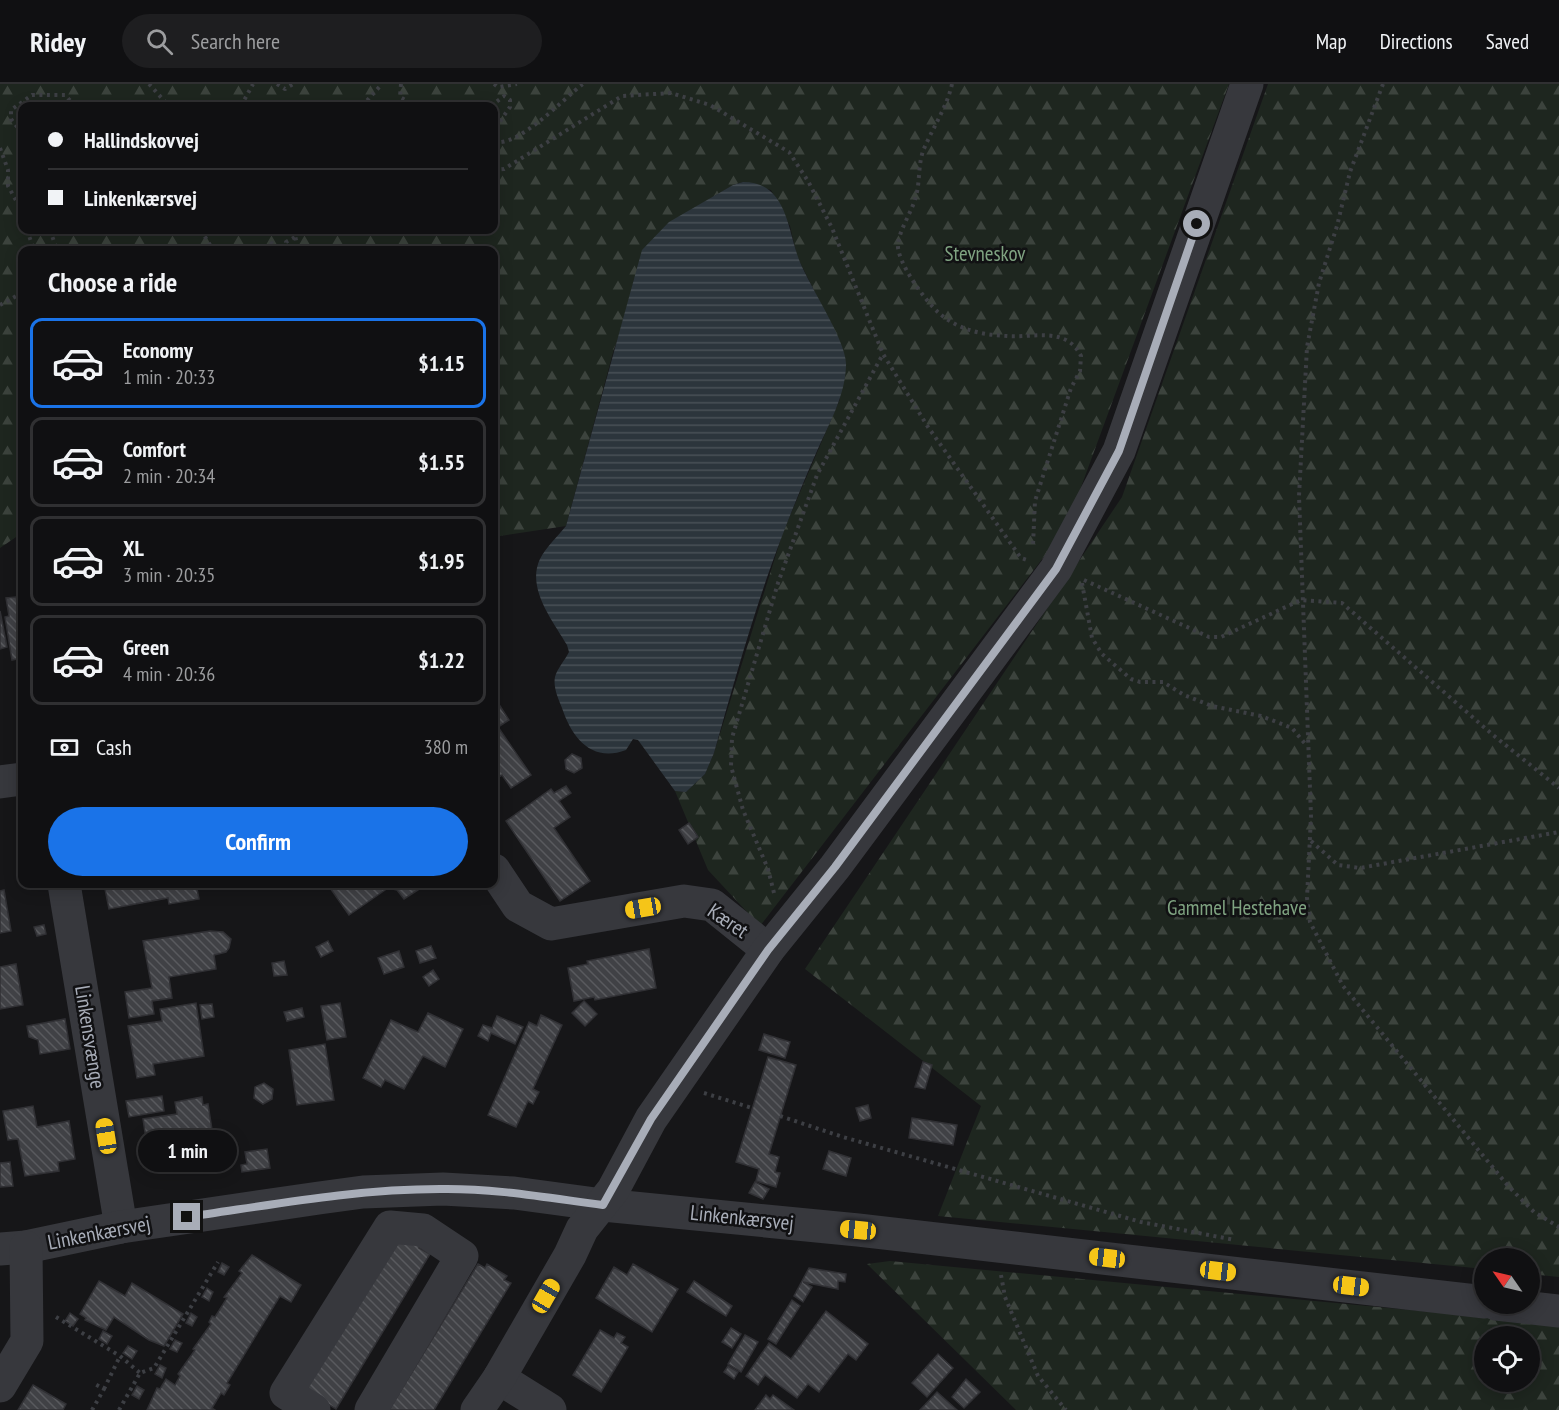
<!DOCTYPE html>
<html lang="en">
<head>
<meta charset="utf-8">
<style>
	:root { --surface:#101012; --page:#1e1e20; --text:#f1f3f6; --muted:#9c9d9f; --line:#303032; --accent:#1a73e8 }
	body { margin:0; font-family:"PT Sans Narrow",sans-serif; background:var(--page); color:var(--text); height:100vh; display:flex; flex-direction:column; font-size:22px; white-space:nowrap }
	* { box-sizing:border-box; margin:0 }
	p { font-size:20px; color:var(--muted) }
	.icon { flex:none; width:33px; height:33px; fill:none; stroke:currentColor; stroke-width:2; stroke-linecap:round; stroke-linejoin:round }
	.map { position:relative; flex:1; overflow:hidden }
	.sheet { position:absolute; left:18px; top:162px; width:480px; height:642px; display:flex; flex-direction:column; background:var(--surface); border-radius:12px; box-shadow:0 3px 15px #0003,0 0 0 2px var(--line) }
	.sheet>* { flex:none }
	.guide { position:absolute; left:18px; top:18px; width:480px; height:132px; border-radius:12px; box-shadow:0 3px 15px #0003,0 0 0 2px var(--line); display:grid; align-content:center; height:132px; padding:0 30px; background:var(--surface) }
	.needle { width:39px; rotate:304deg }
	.buttons { position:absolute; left:1474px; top:1164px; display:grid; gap:12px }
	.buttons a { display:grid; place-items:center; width:66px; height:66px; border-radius:50%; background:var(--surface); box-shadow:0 3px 15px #0003,0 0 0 2px var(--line); font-size:30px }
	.end { position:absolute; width:27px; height:27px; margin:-14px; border:8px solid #a8adb8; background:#111; box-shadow:0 0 0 3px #111 }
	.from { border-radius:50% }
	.bubble { position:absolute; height:42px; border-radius:21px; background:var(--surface); box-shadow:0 3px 15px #0003,0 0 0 2px var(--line); font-size:20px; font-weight:700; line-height:42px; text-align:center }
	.car { position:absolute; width:18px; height:36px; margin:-18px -9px; border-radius:8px; box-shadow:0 0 4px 2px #0007; background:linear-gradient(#f5c518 24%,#345 0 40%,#f5c518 0 76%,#345 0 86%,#f5c518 0) }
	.guide b { display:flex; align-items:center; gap:21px; height:57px; font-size:22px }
	.guide b+b { border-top:2px solid var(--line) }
	.guide i { width:15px; height:15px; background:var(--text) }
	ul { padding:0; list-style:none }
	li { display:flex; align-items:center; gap:18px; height:90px; margin:0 12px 9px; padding:0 18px; border:3px solid var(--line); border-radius:12px }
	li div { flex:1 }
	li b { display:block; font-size:22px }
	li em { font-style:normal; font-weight:700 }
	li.selected { border-color:var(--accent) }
	li>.icon { width:54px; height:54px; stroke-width:1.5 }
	h2 { padding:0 30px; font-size:27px; line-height:72px }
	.pay { display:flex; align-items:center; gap:15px; height:66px; padding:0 30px; font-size:22px }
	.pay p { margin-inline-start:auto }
	.button { display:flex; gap:12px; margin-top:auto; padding:12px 30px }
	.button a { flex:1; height:69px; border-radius:36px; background:var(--accent); color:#fff; font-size:24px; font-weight:700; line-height:69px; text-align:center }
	header { display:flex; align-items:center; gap:36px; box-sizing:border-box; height:84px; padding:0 30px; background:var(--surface); border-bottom:2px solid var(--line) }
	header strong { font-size:28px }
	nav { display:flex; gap:33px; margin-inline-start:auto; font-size:21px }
	.search { width:420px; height:54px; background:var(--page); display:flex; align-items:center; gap:15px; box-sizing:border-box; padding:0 21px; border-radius:33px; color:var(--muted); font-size:22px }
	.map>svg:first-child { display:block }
	.forest { fill:url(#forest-firs); fill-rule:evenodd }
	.water { fill:url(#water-rules) }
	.building { fill:url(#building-back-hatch); stroke:#303034; stroke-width:1.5 }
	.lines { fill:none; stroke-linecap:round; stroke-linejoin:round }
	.path { stroke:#3d3f44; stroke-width:4; stroke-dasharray:3 4.5; stroke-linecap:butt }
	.minor { stroke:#37383d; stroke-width:33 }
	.route { stroke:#a8adb8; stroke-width:8 }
	.labels { text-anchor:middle; stroke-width:5; stroke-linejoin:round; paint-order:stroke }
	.park-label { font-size:21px; fill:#7fa381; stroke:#111113 }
	.street-label { font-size:21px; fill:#a8adb8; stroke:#111113 }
</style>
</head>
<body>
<header>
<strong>Ridey</strong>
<div class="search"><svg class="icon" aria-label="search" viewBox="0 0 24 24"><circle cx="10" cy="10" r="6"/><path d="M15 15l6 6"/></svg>Search here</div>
<nav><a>Map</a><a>Directions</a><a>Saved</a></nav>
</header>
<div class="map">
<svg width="1559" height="1326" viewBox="0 0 1559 1326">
	<defs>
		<pattern id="forest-firs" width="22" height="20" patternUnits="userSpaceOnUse" patternTransform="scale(1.5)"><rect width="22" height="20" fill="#1e261f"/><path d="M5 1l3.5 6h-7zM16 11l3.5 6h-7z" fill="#3c433d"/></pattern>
		<pattern id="water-rules" width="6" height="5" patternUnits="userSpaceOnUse" patternTransform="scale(1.5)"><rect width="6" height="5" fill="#2c353c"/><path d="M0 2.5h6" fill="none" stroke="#485056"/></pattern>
		<pattern id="building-back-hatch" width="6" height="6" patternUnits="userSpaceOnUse" patternTransform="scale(1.5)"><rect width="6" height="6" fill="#404145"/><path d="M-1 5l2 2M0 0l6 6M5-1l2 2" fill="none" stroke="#595a5e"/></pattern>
	</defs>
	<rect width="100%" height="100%" fill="#161618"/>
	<g class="forest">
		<path d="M0,0H1229L1066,444L760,842L708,786L675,707L686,708L705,690L714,669L783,448L840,315V259L797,172L790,142L771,106L743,98L733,101L696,123L634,195L626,232L614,265L566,442L494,453V166H22V449L0,464ZM22,22H494V146H22Z"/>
		<path d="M1268,0H1559V1193L1530,1190V1174H1485V1185L938,1132L981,1022L805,885L1122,413Z"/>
		<path d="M890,1177L1559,1240V1326H1016L867,1180ZM1485,1252H1530V1298H1485Z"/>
	</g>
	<path class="water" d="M743,98C784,98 787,139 797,170C805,197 848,257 846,282C845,312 829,340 817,367C805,394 794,421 784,447C756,519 735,595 714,669L705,690L686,708L675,707L638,656L633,655L626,666C592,679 572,654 562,624C558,614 553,603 555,593C557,585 565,576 569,568L567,561C553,537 526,504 540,475C546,463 558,452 566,442L642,166L669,138L733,101Z"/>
	<g class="building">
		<path d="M16,513L22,530V574L12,576L5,533L9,532L6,514Z"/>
		<path d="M0,527L7,563L0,565Z"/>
		<path d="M500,622L509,636L498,643L531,691L511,704L502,691L494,696V626Z"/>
		<path d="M572,670L581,674L582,684L574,689L566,685L565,676Z"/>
		<path d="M566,702L571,709L559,717L570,733L554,744L590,797L560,817L506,737L551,705L554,709Z"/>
		<path d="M689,739L698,753L688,760L679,746Z"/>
		<path d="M104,800H196L199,815L169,820L168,814L109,825Z"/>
		<path d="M427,800L404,815L397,806L388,804L349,831L328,801Z"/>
		<path d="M4,806L11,847L0,849V807Z"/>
		<path d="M44,841L46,850L37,852L34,843Z"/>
		<path d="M210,847L223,848L231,855L229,864L226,868L214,871L216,885L169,893L172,914L152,917L154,930L129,934L125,908L152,904L143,857Z"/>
		<path d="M328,857L333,867L321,873L316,863Z"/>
		<path d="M431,862L436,874L420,879L416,867Z"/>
		<path d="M649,865L656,904L595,916L594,913L574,917L568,884L588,880L587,877Z"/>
		<path d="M399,867L404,883L384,890L378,874Z"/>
		<path d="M284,877L287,891L274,892L272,879Z"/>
		<path d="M16,880L23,921L0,925V883Z"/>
		<path d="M433,886L439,895L429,902L423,893Z"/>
		<path d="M584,917L597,930L585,942L572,929Z"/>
		<path d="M196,919L204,972L153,980L155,991L137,994L128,942L162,937L160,925Z"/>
		<path d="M340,919L346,953L327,956L321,922Z"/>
		<path d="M212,920L214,933L202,935L200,921Z"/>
		<path d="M302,924L304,933L287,937L284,928Z"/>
		<path d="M428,929L463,945L445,983L423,972L404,1005L385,996L381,1003L363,994L391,936L418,948Z"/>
		<path d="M541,931L562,941L533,1005L539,1008L533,1020L528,1017L516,1043L488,1031L529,938L537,942Z"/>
		<path d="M497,932L523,943L515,960L491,949L488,957L478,952L483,941L492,944Z"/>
		<path d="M65,935L70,965L40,970L38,956L29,953L27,942Z"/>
		<path d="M764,950L790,958L785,974L759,966Z"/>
		<path d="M325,960L334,1016L297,1021L289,966Z"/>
		<path d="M768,973L796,981L769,1070L779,1073L775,1088L780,1089L776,1103L756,1097L759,1085L736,1078Z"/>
		<path d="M923,978L932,981L925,1005L915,1003Z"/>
		<path d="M264,999L273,1005L272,1015L263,1020L254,1014L255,1003Z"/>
		<path d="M162,1012L164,1027L129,1033L126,1017Z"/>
		<path d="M202,1013L203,1021L208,1020L215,1065L149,1075L143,1035L177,1030L175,1018Z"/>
		<path d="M868,1021L871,1034L860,1037L856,1024Z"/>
		<path d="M33,1022L37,1043L69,1037L75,1075L58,1078L59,1087L25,1092L18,1055L8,1056L3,1027Z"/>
		<path d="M912,1034L957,1041L953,1061L909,1054Z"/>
		<path d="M267,1065L270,1084L242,1088L241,1081L247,1080L245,1068Z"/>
		<path d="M829,1067L851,1074L846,1092L823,1085Z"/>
		<path d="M10,1078L13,1102L0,1103V1079Z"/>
		<path d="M755,1098L769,1105L763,1115L749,1109Z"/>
		<path d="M396,1151L421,1160L419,1164L430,1170L336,1325L303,1305Z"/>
		<path d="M252,1171L301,1201L291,1218L280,1212L227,1299L230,1301L224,1311L221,1309L212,1324L215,1326H147L157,1304L160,1305L166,1295L175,1301L180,1292L178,1290L195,1266L193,1265L211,1240L209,1238L212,1232L215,1233L227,1214L224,1213L242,1189L239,1187Z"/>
		<path d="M222,1179L229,1183L224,1191L218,1188Z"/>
		<path d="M478,1180L485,1184L487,1180L507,1192L504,1196L511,1199L434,1326H389Z"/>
		<path d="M633,1180L678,1205L652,1248L596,1214L614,1183L627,1191Z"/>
		<path d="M809,1184L846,1190L845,1198L838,1197V1205L803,1198L812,1203L803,1218L794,1212Z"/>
		<path d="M99,1197L125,1212L132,1199L183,1230L164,1262L149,1256L114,1233L106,1246L85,1236L86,1234L80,1230Z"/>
		<path d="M694,1197L732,1222L726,1232L687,1208Z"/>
		<path d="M207,1204L213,1208L209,1217L202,1213Z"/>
		<path d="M792,1216L800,1222L776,1260L768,1255Z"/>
		<path d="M826,1227L868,1260L856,1276L848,1270L819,1308L808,1300L797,1314L765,1291L758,1301L746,1292L769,1259L791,1275Z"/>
		<path d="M70,1229L78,1235L73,1242L65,1237Z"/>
		<path d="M191,1229L197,1233L192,1242L186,1239Z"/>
		<path d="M731,1244L741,1250L732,1264L722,1258Z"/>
		<path d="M600,1246L614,1254L617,1249L625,1253L621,1259L628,1263L601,1308L573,1291Z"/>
		<path d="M103,1247L112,1252L107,1260L99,1255Z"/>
		<path d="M745,1251L758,1258L741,1288L728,1280Z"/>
		<path d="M175,1256L182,1259L177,1268L170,1265Z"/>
		<path d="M128,1262L137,1267L132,1275L123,1269Z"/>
		<path d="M938,1270L953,1284L927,1313L912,1299Z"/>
		<path d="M160,1281L166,1284L162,1294L155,1290Z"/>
		<path d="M728,1282L738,1288L734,1295L724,1288Z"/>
		<path d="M966,1295L980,1308L964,1324L952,1313Z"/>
		<path d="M33,1301L66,1320L63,1326H18Z"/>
		<path d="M137,1302L144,1306L139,1315L132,1311Z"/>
		<path d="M937,1308L957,1326H920Z"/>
		<path d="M766,1311L770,1315L773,1311L794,1326H755Z"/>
	</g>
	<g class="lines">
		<g class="path">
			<path d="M149,0L169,22"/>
			<path d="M277,0L285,5L293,0"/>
			<path d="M401,0L400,13L416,22"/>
			<path d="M494,0L498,3L517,0"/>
			<path d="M952,0C947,23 932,45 923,67C918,82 920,98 916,112C912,128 900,144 898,160C896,177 926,218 939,229C958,246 983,251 1007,252C1034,254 1066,242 1081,272L1080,287L1071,304L1035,417L1033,461"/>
			<path d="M1383,0L1350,88L1337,142L1319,199L1307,263L1299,412L1311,732L1307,814L1310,838L1343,902L1509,1103L1534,1128L1559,1143"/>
			<path d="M241,22L253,0"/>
			<path d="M266,22L274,19L299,22"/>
			<path d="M362,22L382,0"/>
			<path d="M491,22L504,12L510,16V23L494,46"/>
			<path d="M22,49L11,35V26L32,11H65L75,22"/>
			<path d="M494,58C519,63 563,15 583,0"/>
			<path d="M0,64L8,86V102L22,127"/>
			<path d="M494,86L504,85L622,12L671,9L710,21L789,68L808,97L832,144L883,270L928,343L1021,474L1027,476"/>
			<path d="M27,146L34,166"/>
			<path d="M50,146L57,166"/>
			<path d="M201,146L213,166"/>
			<path d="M294,146L298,166"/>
			<path d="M265,166L272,159L276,166"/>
			<path d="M287,166L286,158L295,153"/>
			<path d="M0,221L22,209"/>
			<path d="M1084,496L1209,553H1221L1301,516L1342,519L1493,651L1559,704"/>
			<path d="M1082,499L1092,554L1102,570L1131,595L1140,598H1163L1184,611L1212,622L1261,632L1292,644L1307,662"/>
			<path d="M1311,757L1338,781L1360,784L1559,748"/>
			<path d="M774,809L768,785L743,726L731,682L732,654L778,499L817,391L883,270"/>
			<path d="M704,1009L752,1024"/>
			<path d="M780,1032L843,1053L1141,1138L1235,1156"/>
			<path d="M1001,1191L1005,1213L1038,1292L1066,1326"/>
			<path d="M56,1233L120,1272L140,1289"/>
			<path d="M104,1305L120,1272"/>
			<path d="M92,1326L104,1305L95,1300"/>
			<path d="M119,1326L140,1289L154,1284L218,1178"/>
		</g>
		<g class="minor">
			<path d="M0,698L22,695"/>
			<path d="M494,786L518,822L551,840L684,817L712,821L768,866"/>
			<path d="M64,800L121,1143"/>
			<path d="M0,1165L26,1163L121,1143L319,1114L363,1108L443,1105L514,1109L603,1121L858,1146L1485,1218"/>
			<path d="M1496,1220L1559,1227"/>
			<path d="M499,1294L550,1326"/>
			<path d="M0,1302L27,1257L26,1163"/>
			<path d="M314,1326L286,1309L390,1143L423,1146L462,1172L371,1326"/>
			<path d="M477,1326L499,1294L570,1171L582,1145L613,1106L651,1035L768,866L835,783L1056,485L1119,367L1247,0"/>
		</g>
	</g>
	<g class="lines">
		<path class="route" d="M187,1133C271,1121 355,1105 440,1105C494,1104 549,1114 603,1121L651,1035L768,866L835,783L1056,485L1119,367L1197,140"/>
	</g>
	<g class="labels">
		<g class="park-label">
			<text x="985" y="177">Stevneskov</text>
			<text x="1237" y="831">Gammel Hestehave</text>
		</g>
		<g class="street-label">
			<text transform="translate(728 837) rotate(34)" y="7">Kæret</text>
			<text transform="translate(90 953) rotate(81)" y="7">Linkensvænge</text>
			<text transform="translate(742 1134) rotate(6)" y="7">Linkenkærsvej</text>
			<text transform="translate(99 1149) rotate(-11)" y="7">Linkenkærsvej</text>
		</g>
	</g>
</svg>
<div class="buttons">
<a><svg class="needle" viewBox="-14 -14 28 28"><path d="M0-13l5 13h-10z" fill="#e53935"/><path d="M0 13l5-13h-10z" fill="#9c9d9f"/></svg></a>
<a><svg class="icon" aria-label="locate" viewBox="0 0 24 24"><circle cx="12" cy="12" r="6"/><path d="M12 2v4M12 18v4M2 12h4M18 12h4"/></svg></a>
</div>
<i class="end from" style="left:1197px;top:140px"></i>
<i class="end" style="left:187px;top:1133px"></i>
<div class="bubble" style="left:138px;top:1046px;width:99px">1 min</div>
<i class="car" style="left:643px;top:824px;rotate:260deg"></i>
<i class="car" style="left:106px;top:1052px;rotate:351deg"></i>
<i class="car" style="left:858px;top:1146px;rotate:276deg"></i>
<i class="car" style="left:1107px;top:1174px;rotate:277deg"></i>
<i class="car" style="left:1218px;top:1187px;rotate:97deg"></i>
<i class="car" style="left:1351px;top:1202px;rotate:97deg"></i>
<i class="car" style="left:546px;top:1212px;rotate:30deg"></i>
<div class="guide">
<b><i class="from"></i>Hallindskovvej</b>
<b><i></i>Linkenkærsvej</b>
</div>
<section class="sheet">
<h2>Choose a ride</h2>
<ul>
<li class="selected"><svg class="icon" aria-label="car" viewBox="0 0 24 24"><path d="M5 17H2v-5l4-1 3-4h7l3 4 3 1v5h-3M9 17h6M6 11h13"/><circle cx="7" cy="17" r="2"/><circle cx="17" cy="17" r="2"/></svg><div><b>Economy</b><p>1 min · 20:33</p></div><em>$1.15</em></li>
<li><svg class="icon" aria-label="car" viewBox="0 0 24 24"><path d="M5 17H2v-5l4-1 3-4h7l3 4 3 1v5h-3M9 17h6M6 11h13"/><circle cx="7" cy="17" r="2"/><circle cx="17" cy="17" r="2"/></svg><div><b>Comfort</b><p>2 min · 20:34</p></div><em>$1.55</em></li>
<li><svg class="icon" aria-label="car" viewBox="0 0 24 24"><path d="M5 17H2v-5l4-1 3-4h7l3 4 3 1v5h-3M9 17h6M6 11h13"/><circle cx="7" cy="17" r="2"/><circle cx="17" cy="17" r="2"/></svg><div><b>XL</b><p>3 min · 20:35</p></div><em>$1.95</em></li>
<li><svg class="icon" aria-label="car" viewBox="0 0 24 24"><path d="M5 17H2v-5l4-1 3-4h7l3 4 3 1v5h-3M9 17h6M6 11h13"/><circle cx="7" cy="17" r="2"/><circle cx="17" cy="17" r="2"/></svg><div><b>Green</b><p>4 min · 20:36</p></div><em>$1.22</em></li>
</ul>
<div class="pay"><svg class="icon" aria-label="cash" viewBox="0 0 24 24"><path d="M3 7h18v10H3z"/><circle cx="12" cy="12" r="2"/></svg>Cash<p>380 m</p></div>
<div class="button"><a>Confirm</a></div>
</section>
</div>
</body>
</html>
